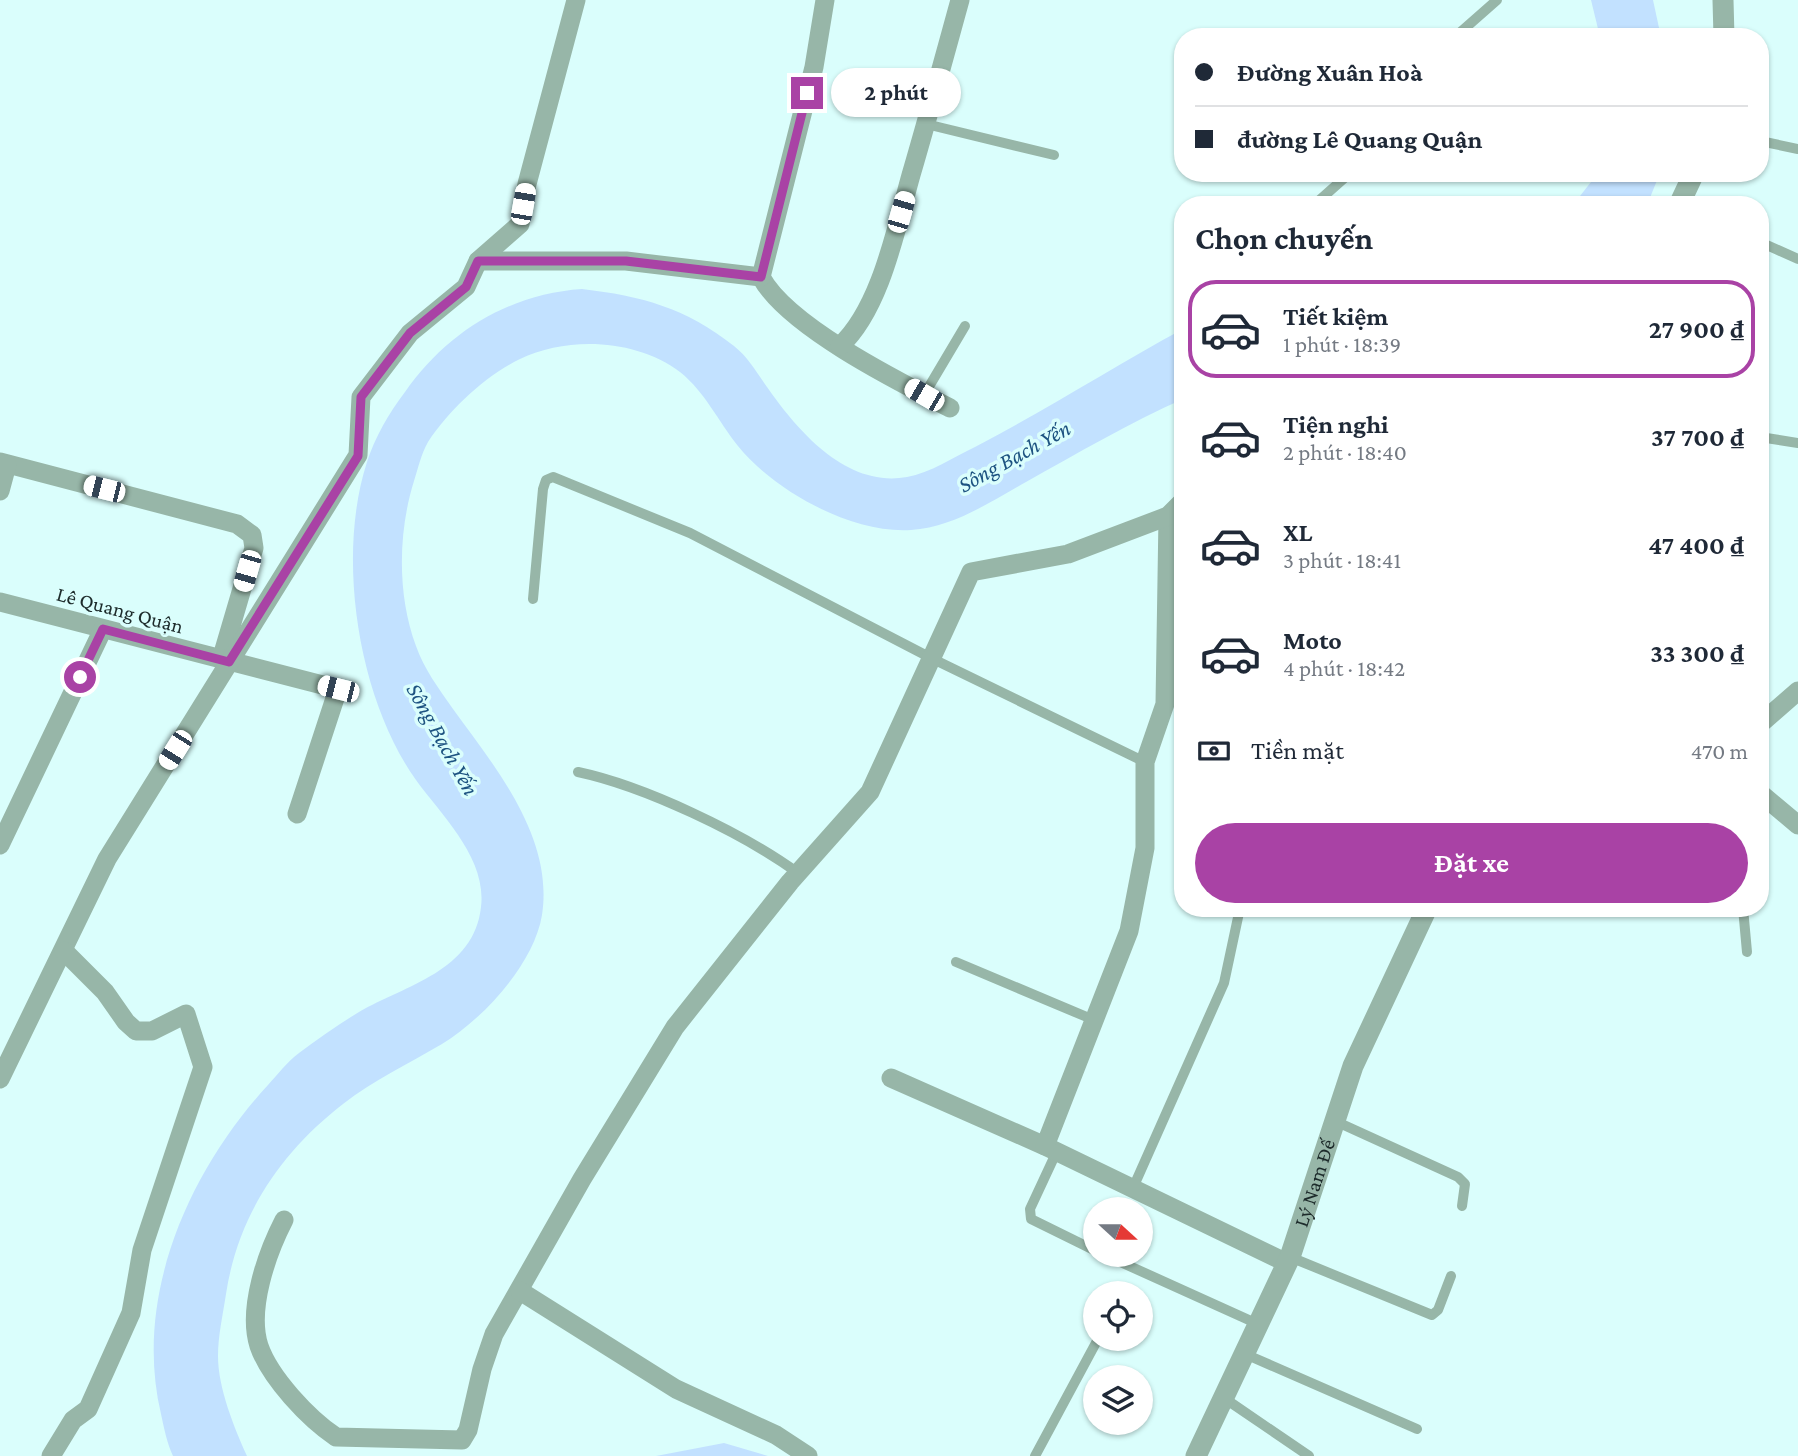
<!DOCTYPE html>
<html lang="vi">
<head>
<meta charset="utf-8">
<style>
	:root { --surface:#fff; --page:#f6f6f7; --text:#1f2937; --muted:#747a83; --line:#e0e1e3; --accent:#a942a5 }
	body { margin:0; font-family:"Crimson Pro",serif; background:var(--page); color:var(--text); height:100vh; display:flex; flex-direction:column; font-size:26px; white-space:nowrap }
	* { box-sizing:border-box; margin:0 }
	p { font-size:23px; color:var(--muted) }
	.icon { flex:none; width:38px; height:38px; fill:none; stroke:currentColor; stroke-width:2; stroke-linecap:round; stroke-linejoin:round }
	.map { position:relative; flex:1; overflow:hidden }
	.panel { position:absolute; left:1174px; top:196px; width:595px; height:721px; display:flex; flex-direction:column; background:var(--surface); border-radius:28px; box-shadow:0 2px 5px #0004 }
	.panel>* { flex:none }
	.top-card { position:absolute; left:1174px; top:28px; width:595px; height:154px; border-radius:28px; box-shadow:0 2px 5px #0004; display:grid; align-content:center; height:154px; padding:0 21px; background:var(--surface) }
	.needle { width:46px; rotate:111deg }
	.fabs { position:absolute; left:1083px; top:1197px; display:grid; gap:14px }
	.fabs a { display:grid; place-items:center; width:70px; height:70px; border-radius:50%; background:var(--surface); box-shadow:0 2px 5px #0004; font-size:35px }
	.end { position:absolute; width:32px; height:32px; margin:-16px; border:9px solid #a942a5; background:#fff; box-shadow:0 0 0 4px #fff }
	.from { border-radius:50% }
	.bubble { position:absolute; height:49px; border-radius:24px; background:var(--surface); box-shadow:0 2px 5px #0004; font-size:23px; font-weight:700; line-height:49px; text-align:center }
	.car { position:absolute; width:21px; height:42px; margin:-21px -10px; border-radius:9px; box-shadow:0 0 5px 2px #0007; background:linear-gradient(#fff 24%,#345 0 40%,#fff 0 76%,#345 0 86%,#fff 0) }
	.top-card b { display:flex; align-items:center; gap:24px; height:66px; font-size:26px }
	.top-card b+b { border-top:2px solid var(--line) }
	.top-card i { width:18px; height:18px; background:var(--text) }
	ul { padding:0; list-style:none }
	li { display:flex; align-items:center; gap:21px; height:98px; margin:0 14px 10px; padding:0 7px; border:4px solid transparent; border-radius:28px }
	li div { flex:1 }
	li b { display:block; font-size:26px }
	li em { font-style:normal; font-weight:700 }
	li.on { border-color:var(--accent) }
	li>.icon { width:63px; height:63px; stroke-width:1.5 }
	h2 { padding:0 21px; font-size:32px; line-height:84px }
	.pay { display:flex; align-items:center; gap:18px; height:77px; padding:0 21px; font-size:26px }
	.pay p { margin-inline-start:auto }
	.primary-button { display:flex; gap:14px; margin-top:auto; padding:14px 21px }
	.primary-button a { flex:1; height:80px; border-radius:42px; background:var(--accent); color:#fff; font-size:28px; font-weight:700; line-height:80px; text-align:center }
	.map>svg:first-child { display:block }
	.water { fill:#c2e1ff }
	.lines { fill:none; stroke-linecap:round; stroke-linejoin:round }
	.service { stroke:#97b6a8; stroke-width:10 }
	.minor { stroke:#97b6a8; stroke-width:19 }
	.tertiary { stroke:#97b6a8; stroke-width:21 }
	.route { stroke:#a942a5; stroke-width:9 }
	.labels { text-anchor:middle; stroke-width:7; stroke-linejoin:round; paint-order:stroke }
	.street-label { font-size:21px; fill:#1d2b2b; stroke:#dafefc }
	.water-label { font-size:23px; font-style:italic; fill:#1d5381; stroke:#dafefc }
</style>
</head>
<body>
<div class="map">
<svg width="1798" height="1456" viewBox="0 0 1798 1456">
	<rect width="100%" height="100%" fill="#dafefc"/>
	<g class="water">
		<path d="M1591,0H1653L1661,37H1600Z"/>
		<path d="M1598,173H1660L1647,205H1573Z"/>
		<path d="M582,289C642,296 686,308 734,346C748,357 757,373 767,387C798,431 846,488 907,477C930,473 954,457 975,447C1046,410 1113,367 1183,329V399C1129,423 1078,453 1026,482C990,502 954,527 911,530C852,534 774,491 738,446C718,421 705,392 680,372C636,339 568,336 520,359C485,376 450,409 428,442C421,454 418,469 414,481C398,532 397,595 416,646C424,669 439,689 453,709C495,767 554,837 542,915C534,964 483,1019 442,1044C408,1064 374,1080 343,1104C281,1152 238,1215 226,1294C223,1314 218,1336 218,1356C218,1388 234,1427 247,1456H173C167,1443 164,1428 161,1414C133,1296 189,1171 268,1085C278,1074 287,1062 299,1053C318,1039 339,1024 359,1012C406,985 474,971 481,907C487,858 442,816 416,780C358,699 336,557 367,462C375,437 389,413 405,392C447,332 509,294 582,289Z"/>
		<path d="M724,1443L768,1456H656Z"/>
	</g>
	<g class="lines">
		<g class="service">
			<path d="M1455,37L1497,0"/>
			<path d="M926,124L1054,155"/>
			<path d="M1760,141L1798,149"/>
			<path d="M1314,205L1350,173"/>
			<path d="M1760,242L1798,259"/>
			<path d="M924,395L965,326"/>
			<path d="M1760,437L1798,443"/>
			<path d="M533,599L543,489L546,480L553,477L690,533L933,659L1145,762"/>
			<path d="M578,772C644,786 743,833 798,873"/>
			<path d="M1743,908L1747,952"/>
			<path d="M956,962L1094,1020"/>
			<path d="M1335,1121L1458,1177L1465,1184L1462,1206"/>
			<path d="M1057,1151L1030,1209L1031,1219L1096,1251"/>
			<path d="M1133,1188L1224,983L1240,908"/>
			<path d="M1105,1255L1260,1325"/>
			<path d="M1290,1257L1432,1315L1438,1310L1451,1276"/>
			<path d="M1245,1354L1417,1429"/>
			<path d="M1224,1398L1309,1456"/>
			<path d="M1035,1456L1098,1339"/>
		</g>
		<g class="minor">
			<path d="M825,0L814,67L761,277C787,326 899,382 950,408"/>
			<path d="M478,261H626L761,277"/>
			<path d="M840,346C881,308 896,228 911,175C928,117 944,58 960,0"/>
			<path d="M0,462L237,524L252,535L254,548L221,660"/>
			<path d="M0,491L7,465"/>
			<path d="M0,602L338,689L297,814"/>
			<path d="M1760,724L1798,691"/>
			<path d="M1760,793L1798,825"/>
			<path d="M0,845L103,629"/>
			<path d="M891,1078L1045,1146L1287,1263"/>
			<path d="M0,1079L107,859L358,455L361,397L410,333L466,287L478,261L520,224L527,184L576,0"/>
			<path d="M1045,1146L1129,931L1145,848V762L1165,704L1168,516"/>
			<path d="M284,1220C267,1253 247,1309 259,1346C270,1378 309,1419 336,1437L462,1440L468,1430L482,1369L494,1334L582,1179L675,1027L790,882L870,792L971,572L1068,554L1168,516L1183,501"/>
			<path d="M520,1291L676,1389L776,1435L808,1456"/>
			<path d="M51,1456L73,1420L88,1409L131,1313L142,1250L203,1067L186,1014L152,1031H136L126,1022L105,992L64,951"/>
		</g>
		<g class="tertiary">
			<path d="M1723,0L1724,37"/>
			<path d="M1679,205L1694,173"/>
			<path id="s1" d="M1196,1456L1290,1257L1353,1066L1427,908"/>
		</g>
	</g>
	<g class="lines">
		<path class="route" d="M80,677L103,629L229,662L358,456L361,397L410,333L466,287L478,261H626L761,277L807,93"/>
	</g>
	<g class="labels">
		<g class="street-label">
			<text transform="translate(120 610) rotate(15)" y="7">Lê Quang Quận</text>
			<text dy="7" stroke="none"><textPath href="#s1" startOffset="298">Lý Nam Đế</textPath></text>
		</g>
		<g class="water-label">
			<text transform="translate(1014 456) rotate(-29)" y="8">Sông Bạch Yến</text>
			<text transform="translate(443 739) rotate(61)" y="8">Sông Bạch Yến</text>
		</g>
	</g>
</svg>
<div class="fabs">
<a><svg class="needle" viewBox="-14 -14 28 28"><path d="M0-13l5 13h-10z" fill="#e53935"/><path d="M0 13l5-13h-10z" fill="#747a83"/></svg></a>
<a><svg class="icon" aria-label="locate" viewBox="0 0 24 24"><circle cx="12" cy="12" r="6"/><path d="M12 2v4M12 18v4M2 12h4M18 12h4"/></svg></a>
<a><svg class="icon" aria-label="layers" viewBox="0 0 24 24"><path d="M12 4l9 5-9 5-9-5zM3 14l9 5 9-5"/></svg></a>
</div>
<i class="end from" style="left:80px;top:677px"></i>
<i class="end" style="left:807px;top:93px"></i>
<div class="bubble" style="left:831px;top:68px;width:130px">2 phút</div>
<i class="car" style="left:523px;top:204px;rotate:10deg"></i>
<i class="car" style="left:901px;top:212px;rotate:16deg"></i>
<i class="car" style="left:924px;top:395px;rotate:300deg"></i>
<i class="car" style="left:104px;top:489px;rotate:284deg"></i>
<i class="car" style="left:247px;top:571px;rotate:196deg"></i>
<i class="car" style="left:338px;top:689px;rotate:284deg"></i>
<i class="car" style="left:175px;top:750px;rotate:212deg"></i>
<div class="top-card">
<b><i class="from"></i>Đường Xuân Hoà</b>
<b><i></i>đường Lê Quang Quận</b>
</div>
<section class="panel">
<h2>Chọn chuyến</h2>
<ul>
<li class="on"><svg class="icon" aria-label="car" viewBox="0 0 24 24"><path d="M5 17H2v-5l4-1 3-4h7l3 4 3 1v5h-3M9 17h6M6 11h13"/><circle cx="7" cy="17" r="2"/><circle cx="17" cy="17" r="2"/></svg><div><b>Tiết kiệm</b><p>1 phút · 18:39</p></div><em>27 900 ₫</em></li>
<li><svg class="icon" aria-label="car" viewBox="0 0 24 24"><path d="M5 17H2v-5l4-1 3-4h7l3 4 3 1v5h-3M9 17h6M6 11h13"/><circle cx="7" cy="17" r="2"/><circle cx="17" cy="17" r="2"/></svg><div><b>Tiện nghi</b><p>2 phút · 18:40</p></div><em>37 700 ₫</em></li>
<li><svg class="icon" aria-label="car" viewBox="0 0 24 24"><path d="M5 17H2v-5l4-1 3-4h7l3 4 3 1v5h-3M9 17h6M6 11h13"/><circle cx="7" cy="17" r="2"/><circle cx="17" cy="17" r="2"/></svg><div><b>XL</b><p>3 phút · 18:41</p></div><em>47 400 ₫</em></li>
<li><svg class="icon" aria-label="car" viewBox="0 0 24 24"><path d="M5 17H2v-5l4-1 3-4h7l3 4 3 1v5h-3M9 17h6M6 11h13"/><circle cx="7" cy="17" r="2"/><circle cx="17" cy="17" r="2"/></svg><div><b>Moto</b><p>4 phút · 18:42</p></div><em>33 300 ₫</em></li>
</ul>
<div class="pay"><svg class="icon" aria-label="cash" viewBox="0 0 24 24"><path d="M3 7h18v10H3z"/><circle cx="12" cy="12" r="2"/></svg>Tiền mặt<p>470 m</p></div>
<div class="primary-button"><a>Đặt xe</a></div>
</section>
</div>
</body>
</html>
